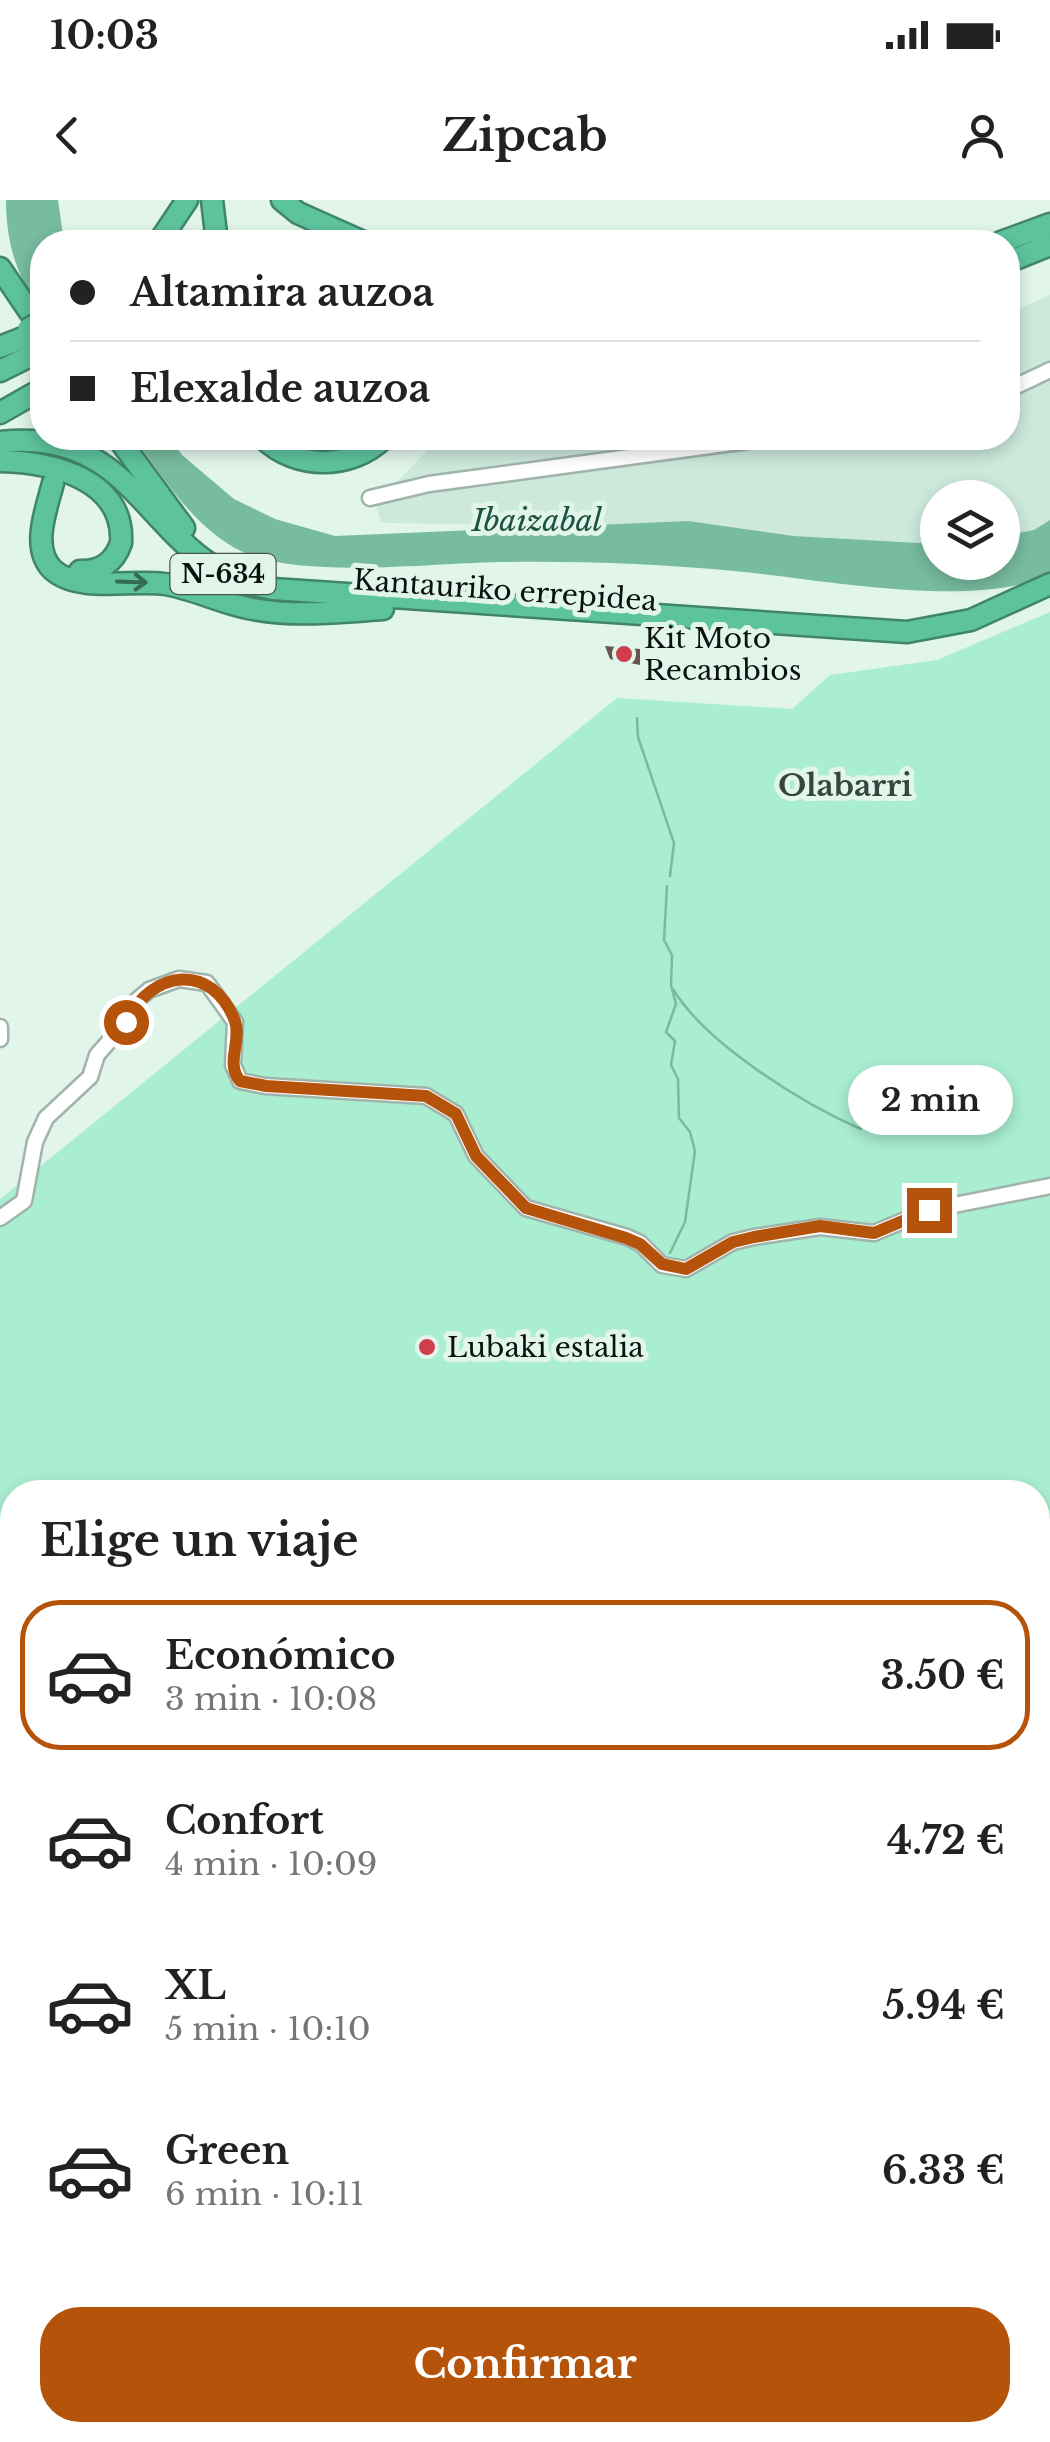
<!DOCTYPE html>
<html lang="es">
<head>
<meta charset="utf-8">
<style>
	:root { --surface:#fff; --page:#f6f6f6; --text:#222; --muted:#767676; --line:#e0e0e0; --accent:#b45309 }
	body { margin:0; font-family:"Libre Baskerville",serif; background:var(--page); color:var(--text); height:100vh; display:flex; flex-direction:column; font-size:38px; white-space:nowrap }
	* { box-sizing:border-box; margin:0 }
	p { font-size:32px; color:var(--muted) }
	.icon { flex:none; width:55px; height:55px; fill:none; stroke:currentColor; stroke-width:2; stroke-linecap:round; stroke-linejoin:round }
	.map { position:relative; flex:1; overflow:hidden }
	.panel { position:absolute; left:0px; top:1280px; width:1050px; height:962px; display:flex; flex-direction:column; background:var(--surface); border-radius:40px 40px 0 0; box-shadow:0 5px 15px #0003 }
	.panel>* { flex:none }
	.hud { position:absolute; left:30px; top:30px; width:990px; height:220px; border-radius:40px; box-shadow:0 5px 15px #0003; display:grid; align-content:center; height:220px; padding:0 40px; background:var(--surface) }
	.fabs { position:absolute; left:920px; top:280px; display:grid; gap:20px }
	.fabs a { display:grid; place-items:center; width:100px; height:100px; border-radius:50%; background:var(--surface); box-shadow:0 5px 15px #0003; font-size:50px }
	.end { position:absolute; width:45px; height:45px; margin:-22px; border:12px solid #b45309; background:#fff; box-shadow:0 0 0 5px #fff }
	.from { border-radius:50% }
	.bubble { position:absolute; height:70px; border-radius:35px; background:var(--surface); box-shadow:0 5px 15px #0003; font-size:32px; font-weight:800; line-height:70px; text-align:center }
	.hud b { display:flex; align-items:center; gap:35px; height:95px; font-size:38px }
	.hud b+b { border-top:2px solid var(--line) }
	.hud i { width:25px; height:25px; background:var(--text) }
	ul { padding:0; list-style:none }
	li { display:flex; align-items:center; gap:30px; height:150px; margin:0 20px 15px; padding:0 20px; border:5px solid transparent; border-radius:40px }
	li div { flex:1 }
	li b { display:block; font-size:38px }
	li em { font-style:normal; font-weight:800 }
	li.on { border-color:var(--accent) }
	li>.icon { width:90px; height:90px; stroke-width:1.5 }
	h2 { padding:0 40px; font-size:45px; line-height:120px }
	.action { display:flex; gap:20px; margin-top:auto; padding:20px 40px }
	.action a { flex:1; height:115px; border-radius:40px; background:var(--accent); color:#fff; font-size:40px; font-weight:800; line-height:115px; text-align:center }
	.status { display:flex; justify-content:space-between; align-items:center; height:70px; padding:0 50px; background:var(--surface); direction:ltr }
	.status svg { height:28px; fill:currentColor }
	header { display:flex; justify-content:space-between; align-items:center; height:130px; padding:0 40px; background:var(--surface); font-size:45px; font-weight:800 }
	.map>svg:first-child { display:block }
	.built { fill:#cce9dc }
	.green { fill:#a9eed1 }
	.water { fill:#77bba0 }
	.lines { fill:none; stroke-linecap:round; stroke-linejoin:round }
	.stream { stroke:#77bba0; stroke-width:2.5 }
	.building { fill:#675554 }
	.minor-casing { stroke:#a1b4ac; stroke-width:19 }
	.highway-casing { stroke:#40856b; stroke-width:25 }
	.minor { stroke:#fff; stroke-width:14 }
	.highway { stroke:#5dc39d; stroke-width:20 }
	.highway-bridge-casing { stroke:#40856b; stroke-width:25; stroke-linecap:butt }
	.highway-bridge { stroke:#5dc39d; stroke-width:20 }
	.oneway { stroke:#346a56 }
	.route { stroke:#b45309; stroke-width:12 }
	.poi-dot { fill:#cf3f4b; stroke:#e1f5eb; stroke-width:4 }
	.labels { text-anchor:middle; stroke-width:10; stroke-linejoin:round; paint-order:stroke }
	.shield { fill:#e1f5eb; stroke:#4a5550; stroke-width:2.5 }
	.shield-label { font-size:25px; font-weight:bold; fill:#0a110e }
	.street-label { font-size:28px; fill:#0a110e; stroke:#e1f5eb }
	.poi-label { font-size:28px; fill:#0a110e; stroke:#e1f5eb; text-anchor:start }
	.water-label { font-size:30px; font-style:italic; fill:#1c5340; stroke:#e1f5eb }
	.neighbourhood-label { font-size:30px; font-weight:bold; fill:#35463f; stroke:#e1f5eb }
</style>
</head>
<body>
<div class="status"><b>10:03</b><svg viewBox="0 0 49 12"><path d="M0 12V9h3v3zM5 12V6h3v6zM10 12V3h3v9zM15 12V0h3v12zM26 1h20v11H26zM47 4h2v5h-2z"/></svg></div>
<header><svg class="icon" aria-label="back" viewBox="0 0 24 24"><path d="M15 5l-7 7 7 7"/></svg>Zipcab<svg class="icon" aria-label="person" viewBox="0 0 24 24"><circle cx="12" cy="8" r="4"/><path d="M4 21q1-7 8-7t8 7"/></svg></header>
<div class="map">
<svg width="1050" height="2242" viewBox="0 0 1050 2242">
	<rect width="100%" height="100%" fill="#e1f5eb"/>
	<path class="built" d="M1050,95V320L1034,330L1003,336L1002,298H938L937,344L794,336L688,321L640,326L381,323L376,304L439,238H1008V114Z"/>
	<g class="green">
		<path d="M1050,412V2158L1038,2155V1292H12V2104L0,2116V999L617,498L792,509L830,475L937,460Z"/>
		<path d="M141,2230H973L983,2242H138Z"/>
	</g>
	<g class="water">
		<path d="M6,0H58L64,42H42V112C17,78 6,43 6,0Z"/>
		<path d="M134,238H170L182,255L234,299L275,319L335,336L688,321L794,336L937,344L938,362H1002L1003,336L1034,330L1050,320V375C970,410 822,379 734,371C660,364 581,361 507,362C437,362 304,380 243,352C194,329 165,279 134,238Z"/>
	</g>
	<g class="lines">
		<g class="stream">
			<path d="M637,518L638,537L674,643L670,676"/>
			<path d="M667,686L664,740L672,755L671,785L676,804L666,832L675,841L671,865L678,879L679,918L690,932L695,951L685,1022L670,1053"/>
			<path d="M673,789C705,843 803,904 861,929"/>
			<path d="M1038,1448L1046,1442L1050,1420"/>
		</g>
	</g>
	<path class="building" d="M605,446L640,449V465L610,459Z"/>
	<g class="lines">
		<defs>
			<g id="minor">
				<path d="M1008,190L1050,170"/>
				<path d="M370,298L429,284L770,238"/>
				<path d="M0,827V839"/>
				<path d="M0,1018L24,1001L35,942L46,918L90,877L97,855L126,822L136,801L149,790L179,779L207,783L235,822L233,865L240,881L265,886L426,896L456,914L476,956L526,1008L627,1037L640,1043L662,1065L686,1069L733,1042L754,1037L820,1027L874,1033L929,1010L1050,986"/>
				<path d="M658,2230L663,2242"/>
				<path d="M112,2242L152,2235L197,2242"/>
				<path d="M226,2242L245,2230"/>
			</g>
			<g id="highway">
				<path d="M212,0L217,42"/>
				<path d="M282,0L298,13L363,42"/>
				<path d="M159,42L187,0"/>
				<path d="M1001,42L1050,24"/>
				<path d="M1008,62L1050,45"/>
				<path d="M0,68L42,130"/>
				<path d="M0,147L30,135"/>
				<path d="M0,171L42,150"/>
				<path d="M0,213L42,189"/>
				<path d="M118,238L184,328"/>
				<path d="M263,238C296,270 351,270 384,238"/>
				<path d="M0,242C147,226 146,368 273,389L907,432L971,420L1050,384"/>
				<path d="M0,261C50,262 125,278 121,343C114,363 100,372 80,371"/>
				<path d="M53,283C47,308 30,348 53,370C79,393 133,379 165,384C195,389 223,404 253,409C296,417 340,412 383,409"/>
			</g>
		</defs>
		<use href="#minor" class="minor-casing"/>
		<use href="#highway" class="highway-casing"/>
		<use href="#minor" class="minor"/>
		<use href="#highway" class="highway"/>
		<defs>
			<path id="highway-bridge" d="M28,129L42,121"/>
		</defs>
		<use href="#highway-bridge" class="highway-bridge-casing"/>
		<use href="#highway-bridge" class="highway-bridge"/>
	</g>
	<defs><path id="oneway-shaft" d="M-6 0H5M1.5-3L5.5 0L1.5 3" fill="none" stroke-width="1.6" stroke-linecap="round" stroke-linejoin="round" transform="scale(2.5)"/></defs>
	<use class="oneway" href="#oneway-shaft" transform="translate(132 382) rotate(2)"/>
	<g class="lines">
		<path class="route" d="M126,822C151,770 212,761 235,821C242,841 225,863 240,881L266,886L426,896L456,914L476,956L526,1008L626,1038L640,1044L662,1064L686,1069L733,1042L754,1037L820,1026L874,1033L929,1010"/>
	</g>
	<g class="poi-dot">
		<circle cx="624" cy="454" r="10"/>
		<circle cx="427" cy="1147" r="10"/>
	</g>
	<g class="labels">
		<rect class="shield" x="170.5" y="354" width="105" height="40" rx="8"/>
		<g class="shield-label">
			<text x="223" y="383">N-634</text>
		</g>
		<g class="street-label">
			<text transform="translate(505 390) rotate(4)" y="10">Kantauriko errepidea</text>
		</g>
		<g class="poi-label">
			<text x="644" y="448">Kit Moto<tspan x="644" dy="32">Recambios</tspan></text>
			<text x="447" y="1157">Lubaki estalia</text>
		</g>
		<g class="water-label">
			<text x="537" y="331">Ibaizabal</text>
		</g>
		<g class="neighbourhood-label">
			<text x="845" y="596">Olabarri</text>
		</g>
	</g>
</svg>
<div class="fabs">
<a><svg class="icon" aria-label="layers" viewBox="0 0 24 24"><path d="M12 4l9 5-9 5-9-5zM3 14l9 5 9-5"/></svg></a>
</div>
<i class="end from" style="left:126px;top:822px"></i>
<i class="end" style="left:929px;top:1010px"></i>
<div class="bubble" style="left:848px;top:865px;width:165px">2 min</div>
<div class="hud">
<b><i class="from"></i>Altamira auzoa</b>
<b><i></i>Elexalde auzoa</b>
</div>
<section class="panel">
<h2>Elige un viaje</h2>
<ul>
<li class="on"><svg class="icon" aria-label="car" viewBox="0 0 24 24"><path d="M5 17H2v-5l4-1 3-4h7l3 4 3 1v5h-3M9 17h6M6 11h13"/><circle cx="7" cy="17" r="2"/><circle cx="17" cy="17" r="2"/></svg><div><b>Económico</b><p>3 min · 10:08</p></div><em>3.50 €</em></li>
<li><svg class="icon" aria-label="car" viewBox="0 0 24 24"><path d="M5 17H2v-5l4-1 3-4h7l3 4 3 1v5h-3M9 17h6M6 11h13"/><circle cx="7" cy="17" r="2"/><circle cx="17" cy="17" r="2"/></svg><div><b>Confort</b><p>4 min · 10:09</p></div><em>4.72 €</em></li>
<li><svg class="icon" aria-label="car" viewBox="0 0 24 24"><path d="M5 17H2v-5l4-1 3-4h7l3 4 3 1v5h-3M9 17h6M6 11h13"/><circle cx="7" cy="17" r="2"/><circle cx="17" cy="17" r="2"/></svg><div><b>XL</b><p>5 min · 10:10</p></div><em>5.94 €</em></li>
<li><svg class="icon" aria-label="car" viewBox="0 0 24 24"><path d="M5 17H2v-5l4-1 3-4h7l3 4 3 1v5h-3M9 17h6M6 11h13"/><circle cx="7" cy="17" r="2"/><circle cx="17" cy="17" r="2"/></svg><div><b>Green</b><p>6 min · 10:11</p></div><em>6.33 €</em></li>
</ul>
<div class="action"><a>Confirmar</a></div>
</section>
</div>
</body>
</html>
